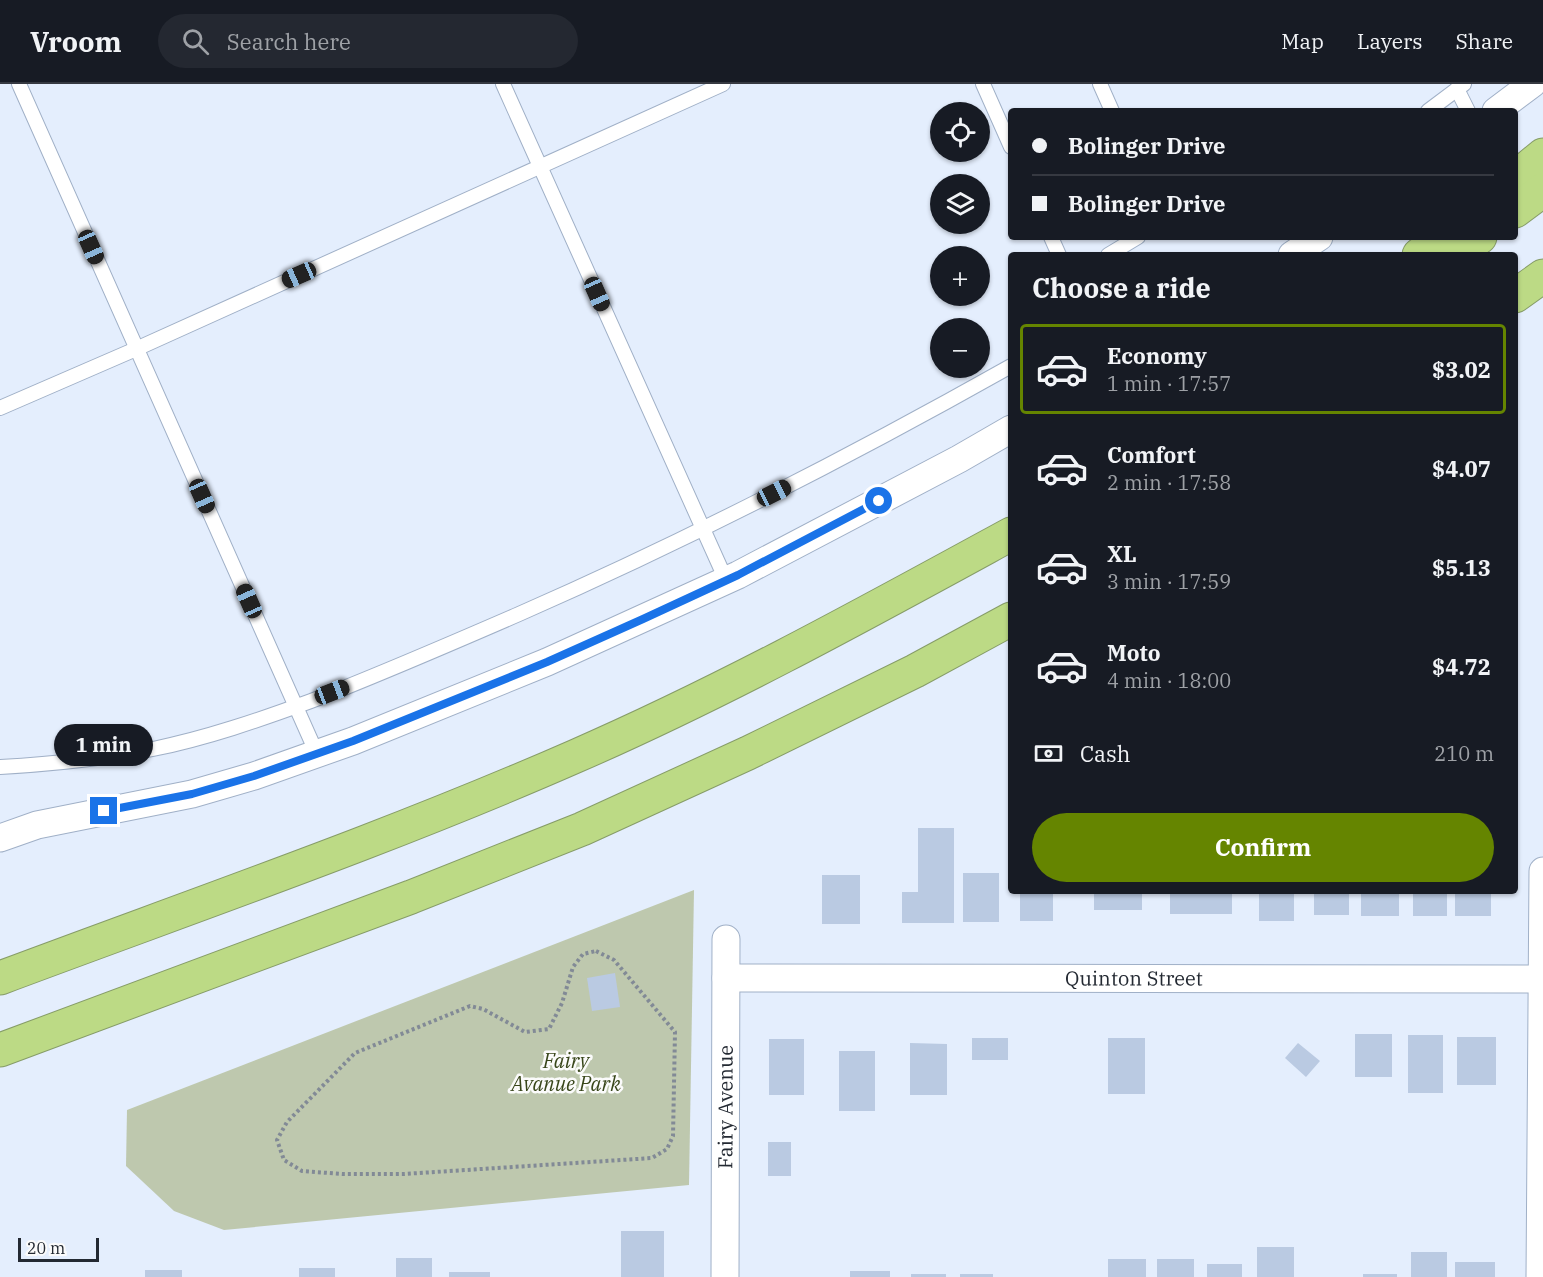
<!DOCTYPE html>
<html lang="en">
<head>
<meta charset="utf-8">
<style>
	:root { --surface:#171b24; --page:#242831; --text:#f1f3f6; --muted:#9ea1a6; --line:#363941; --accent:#658500 }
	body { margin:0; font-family:"IBM Plex Serif",serif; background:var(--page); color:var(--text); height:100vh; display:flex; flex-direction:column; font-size:22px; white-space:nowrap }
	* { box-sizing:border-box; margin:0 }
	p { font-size:20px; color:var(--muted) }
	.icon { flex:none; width:33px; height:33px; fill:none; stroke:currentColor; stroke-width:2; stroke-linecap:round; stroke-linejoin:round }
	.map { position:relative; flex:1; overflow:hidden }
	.details { position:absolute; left:1008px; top:168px; width:510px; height:642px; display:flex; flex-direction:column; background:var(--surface); border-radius:6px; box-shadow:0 2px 4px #0004 }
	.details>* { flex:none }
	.guide { position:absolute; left:1008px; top:24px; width:510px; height:132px; border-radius:6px; box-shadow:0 2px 4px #0004; display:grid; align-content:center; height:132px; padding:0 24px; background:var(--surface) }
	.fabs { position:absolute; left:930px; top:18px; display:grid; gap:12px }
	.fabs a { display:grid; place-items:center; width:60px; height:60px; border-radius:50%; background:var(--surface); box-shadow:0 2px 4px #0004; font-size:30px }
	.scale { position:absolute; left:18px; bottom:15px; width:81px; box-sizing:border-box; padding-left:6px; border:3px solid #232932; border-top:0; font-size:16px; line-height:21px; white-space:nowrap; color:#232932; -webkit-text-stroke:4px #fbfbfb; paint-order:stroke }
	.end { position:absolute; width:27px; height:27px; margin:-14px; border:8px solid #1a73e8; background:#fff; box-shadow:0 0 0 3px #fff }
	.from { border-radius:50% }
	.bubble { position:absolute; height:42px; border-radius:21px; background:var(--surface); box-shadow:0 2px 4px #0004; font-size:20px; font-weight:800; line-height:42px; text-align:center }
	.car { position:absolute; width:18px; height:36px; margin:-18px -9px; border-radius:8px; box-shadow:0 0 4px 2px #0007; background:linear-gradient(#222 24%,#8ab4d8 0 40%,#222 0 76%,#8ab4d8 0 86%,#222 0) }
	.guide b { display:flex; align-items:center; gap:21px; height:57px; font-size:22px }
	.guide b+b { border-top:2px solid var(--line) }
	.guide i { width:15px; height:15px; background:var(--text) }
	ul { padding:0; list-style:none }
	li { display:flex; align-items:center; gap:18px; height:90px; margin:0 12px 9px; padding:0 12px; border:3px solid transparent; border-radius:6px }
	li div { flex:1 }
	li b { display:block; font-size:22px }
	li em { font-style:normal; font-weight:800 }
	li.active { border-color:var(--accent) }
	li>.icon { width:54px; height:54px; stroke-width:1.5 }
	h2 { padding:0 24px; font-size:27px; line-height:72px }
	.pay { display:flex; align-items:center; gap:15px; height:66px; padding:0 24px; font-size:22px }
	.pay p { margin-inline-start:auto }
	.action { display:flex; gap:12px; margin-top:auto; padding:12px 24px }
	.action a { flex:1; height:69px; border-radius:36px; background:var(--accent); color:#fff; font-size:24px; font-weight:800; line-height:69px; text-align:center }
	header { display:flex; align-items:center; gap:36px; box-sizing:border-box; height:84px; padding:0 30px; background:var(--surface); border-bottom:2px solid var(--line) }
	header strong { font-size:28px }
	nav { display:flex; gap:33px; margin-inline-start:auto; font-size:21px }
	.search { width:420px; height:54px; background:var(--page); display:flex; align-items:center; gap:15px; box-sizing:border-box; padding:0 21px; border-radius:33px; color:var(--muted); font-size:22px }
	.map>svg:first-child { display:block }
	.green { fill:#bec8ae }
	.building { fill:#bacae2 }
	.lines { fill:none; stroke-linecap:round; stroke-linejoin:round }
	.lane-casing { stroke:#a0b0c7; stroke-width:16 }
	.street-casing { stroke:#a0b0c7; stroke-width:29 }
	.highway-casing { stroke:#869c68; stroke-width:35 }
	.path { stroke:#828a96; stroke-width:4; stroke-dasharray:3 3; stroke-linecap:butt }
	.lane { stroke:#fff; stroke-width:14 }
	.street { stroke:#fff; stroke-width:27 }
	.highway { stroke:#bcda85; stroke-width:33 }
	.route { stroke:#1a73e8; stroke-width:8 }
	.labels { text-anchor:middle; stroke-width:5; stroke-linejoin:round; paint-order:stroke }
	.street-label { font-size:20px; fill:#232932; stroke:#fbfbfb }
	.park-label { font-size:20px; font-style:italic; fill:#38461a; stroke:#fbfbfb }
</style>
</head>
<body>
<header>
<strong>Vroom</strong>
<div class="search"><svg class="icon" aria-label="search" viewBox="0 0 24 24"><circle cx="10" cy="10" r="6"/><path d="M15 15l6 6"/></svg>Search here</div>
<nav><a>Map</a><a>Layers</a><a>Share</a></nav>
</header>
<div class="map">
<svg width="1543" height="1193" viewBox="0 0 1543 1193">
	<rect width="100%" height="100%" fill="#e4eefd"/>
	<path class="green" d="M694,806L689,1101L224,1146L174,1127L126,1082L127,1026Z"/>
	<g class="building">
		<path d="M918,744H954V839H902V808H918Z"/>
		<rect x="963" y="789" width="36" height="49"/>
		<rect x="822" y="791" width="38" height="49"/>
		<rect x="1020" y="807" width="33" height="30"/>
		<rect x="1094" y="807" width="48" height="19"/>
		<rect x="1170" y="807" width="62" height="23"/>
		<rect x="1259" y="807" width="35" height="30"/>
		<rect x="1314" y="807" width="35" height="24"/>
		<rect x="1361" y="807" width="38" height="25"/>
		<rect x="1413" y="807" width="34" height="25"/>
		<rect x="1455" y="807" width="36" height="25"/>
		<path d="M615,889L620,923L592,927L587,894Z"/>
		<rect x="1355" y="950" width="37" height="43"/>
		<rect x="1408" y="951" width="35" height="58"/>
		<rect x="1457" y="953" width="39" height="48"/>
		<rect x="972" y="954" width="36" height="22"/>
		<rect x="1108" y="954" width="37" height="56"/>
		<rect x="769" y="955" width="35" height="56"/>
		<path d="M910,959L947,960V1011H910Z"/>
		<path d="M1298,959L1320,977L1306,993L1285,974Z"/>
		<rect x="839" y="967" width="36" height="60"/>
		<rect x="768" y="1058" width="23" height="34"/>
		<rect x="621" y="1147" width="43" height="46"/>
		<rect x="1257" y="1163" width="37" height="30"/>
		<rect x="1411" y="1168" width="36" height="25"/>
		<rect x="396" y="1174" width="36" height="19"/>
		<rect x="1108" y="1175" width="38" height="18"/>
		<rect x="1157" y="1175" width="37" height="18"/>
		<rect x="1455" y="1178" width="40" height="15"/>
		<rect x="1207" y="1180" width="35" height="13"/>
		<rect x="299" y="1184" width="36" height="9"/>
		<rect x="145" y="1186" width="37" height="7"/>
		<rect x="850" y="1187" width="40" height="6"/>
		<rect x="449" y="1188" width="41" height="5"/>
		<rect x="911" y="1190" width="35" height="3"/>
		<rect x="960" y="1190" width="33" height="3"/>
		<rect x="1363" y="1190" width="34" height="3"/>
	</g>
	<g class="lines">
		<defs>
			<g id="lane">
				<path d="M19,0L317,670"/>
				<path d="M503,0L726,496"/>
				<path d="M983,0L1011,63"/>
				<path d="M1100,0L1112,27"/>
				<path d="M1457,5L1468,27"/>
				<path d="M1428,27L1464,0"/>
				<path d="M1051,153L1059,171"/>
				<path d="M1108,171L1138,153"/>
				<path d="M0,324L136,265L723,0"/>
				<path d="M0,683C51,680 102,675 153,665C207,654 259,636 311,617C381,590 450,560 519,530C688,456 851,372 1011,282"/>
			</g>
			<g id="street">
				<path d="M1496,27L1532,0"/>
				<path d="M1292,171L1319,153"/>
				<path d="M0,754L37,741L192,710L254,692L353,657L547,578L738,491L959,375L1011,345"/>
				<path id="s1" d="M726,894L1543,895"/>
				<path id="s2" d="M725,1193L726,855"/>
				<path d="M1540,1193L1543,787"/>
			</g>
			<g id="highway">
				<path d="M1515,94L1543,71"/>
				<path d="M1515,127L1543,106"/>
				<path d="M1419,171L1442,153"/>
				<path d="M1455,171L1480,153"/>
				<path d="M1515,212L1543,192"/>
				<path d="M0,894C192,822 387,755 576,672C725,607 868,528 1011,450"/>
				<path d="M0,966L411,813L582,745L748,669L915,587L1011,535"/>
			</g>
		</defs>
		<use href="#lane" class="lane-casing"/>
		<use href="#street" class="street-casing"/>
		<use href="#highway" class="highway-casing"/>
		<path class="path" d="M596,867L614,876L675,948L673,1052L667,1065L652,1074L404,1090H342L302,1087L284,1076L277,1056L287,1038L355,969L470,922L483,925L525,948L549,945L562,919L573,883L583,870Z"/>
		<use href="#lane" class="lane"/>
		<use href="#street" class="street"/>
		<use href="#highway" class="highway"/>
	</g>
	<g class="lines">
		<path class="route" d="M104,727L192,710L254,692L353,657L547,578L643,535L738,491L879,417"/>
	</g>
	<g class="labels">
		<g class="street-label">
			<text dy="7" stroke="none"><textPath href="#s1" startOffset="408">Quinton Street</textPath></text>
			<text dy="7" stroke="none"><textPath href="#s2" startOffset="170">Fairy Avenue</textPath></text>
		</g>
		<g class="park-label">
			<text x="566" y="984">Fairy<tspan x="566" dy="23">Avanue Park</tspan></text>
		</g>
	</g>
</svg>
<div class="fabs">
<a><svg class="icon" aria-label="locate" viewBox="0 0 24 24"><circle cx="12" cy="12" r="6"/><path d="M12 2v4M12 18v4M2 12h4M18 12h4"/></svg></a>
<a><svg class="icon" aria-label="layers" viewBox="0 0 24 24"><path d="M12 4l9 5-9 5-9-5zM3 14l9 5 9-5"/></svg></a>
<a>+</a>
<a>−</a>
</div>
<div class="scale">20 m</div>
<i class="end from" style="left:879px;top:417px"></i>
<i class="end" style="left:104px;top:727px"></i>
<div class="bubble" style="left:54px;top:640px;width:99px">1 min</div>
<i class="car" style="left:91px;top:163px;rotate:156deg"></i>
<i class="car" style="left:299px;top:191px;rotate:246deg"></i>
<i class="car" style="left:597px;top:210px;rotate:156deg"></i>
<i class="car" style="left:774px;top:409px;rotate:63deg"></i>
<i class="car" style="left:202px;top:412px;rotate:156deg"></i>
<i class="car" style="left:249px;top:517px;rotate:336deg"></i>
<i class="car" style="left:332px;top:608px;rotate:69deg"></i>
<div class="guide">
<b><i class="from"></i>Bolinger Drive</b>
<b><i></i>Bolinger Drive</b>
</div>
<section class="details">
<h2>Choose a ride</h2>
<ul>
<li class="active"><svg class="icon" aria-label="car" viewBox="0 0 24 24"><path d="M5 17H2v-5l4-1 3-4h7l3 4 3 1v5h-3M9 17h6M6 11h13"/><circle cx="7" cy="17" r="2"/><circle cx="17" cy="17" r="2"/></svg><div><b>Economy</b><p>1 min · 17:57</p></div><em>$3.02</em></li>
<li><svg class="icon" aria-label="car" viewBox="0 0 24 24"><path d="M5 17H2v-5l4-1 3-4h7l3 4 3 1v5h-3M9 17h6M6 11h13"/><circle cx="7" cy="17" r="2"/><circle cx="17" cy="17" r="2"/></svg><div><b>Comfort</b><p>2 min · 17:58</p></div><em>$4.07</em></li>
<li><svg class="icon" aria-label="car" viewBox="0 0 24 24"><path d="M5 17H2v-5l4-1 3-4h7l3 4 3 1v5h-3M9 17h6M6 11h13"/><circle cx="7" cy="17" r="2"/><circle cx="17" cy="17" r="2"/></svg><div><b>XL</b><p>3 min · 17:59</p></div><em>$5.13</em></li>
<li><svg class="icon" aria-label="car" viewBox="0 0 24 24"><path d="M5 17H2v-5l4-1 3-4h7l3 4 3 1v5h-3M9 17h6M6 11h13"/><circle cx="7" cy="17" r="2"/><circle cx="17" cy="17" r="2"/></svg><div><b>Moto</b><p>4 min · 18:00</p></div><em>$4.72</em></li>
</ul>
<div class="pay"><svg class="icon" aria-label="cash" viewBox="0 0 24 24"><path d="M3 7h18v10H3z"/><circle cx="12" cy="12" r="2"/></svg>Cash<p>210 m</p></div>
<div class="action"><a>Confirm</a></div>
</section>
</div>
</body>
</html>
